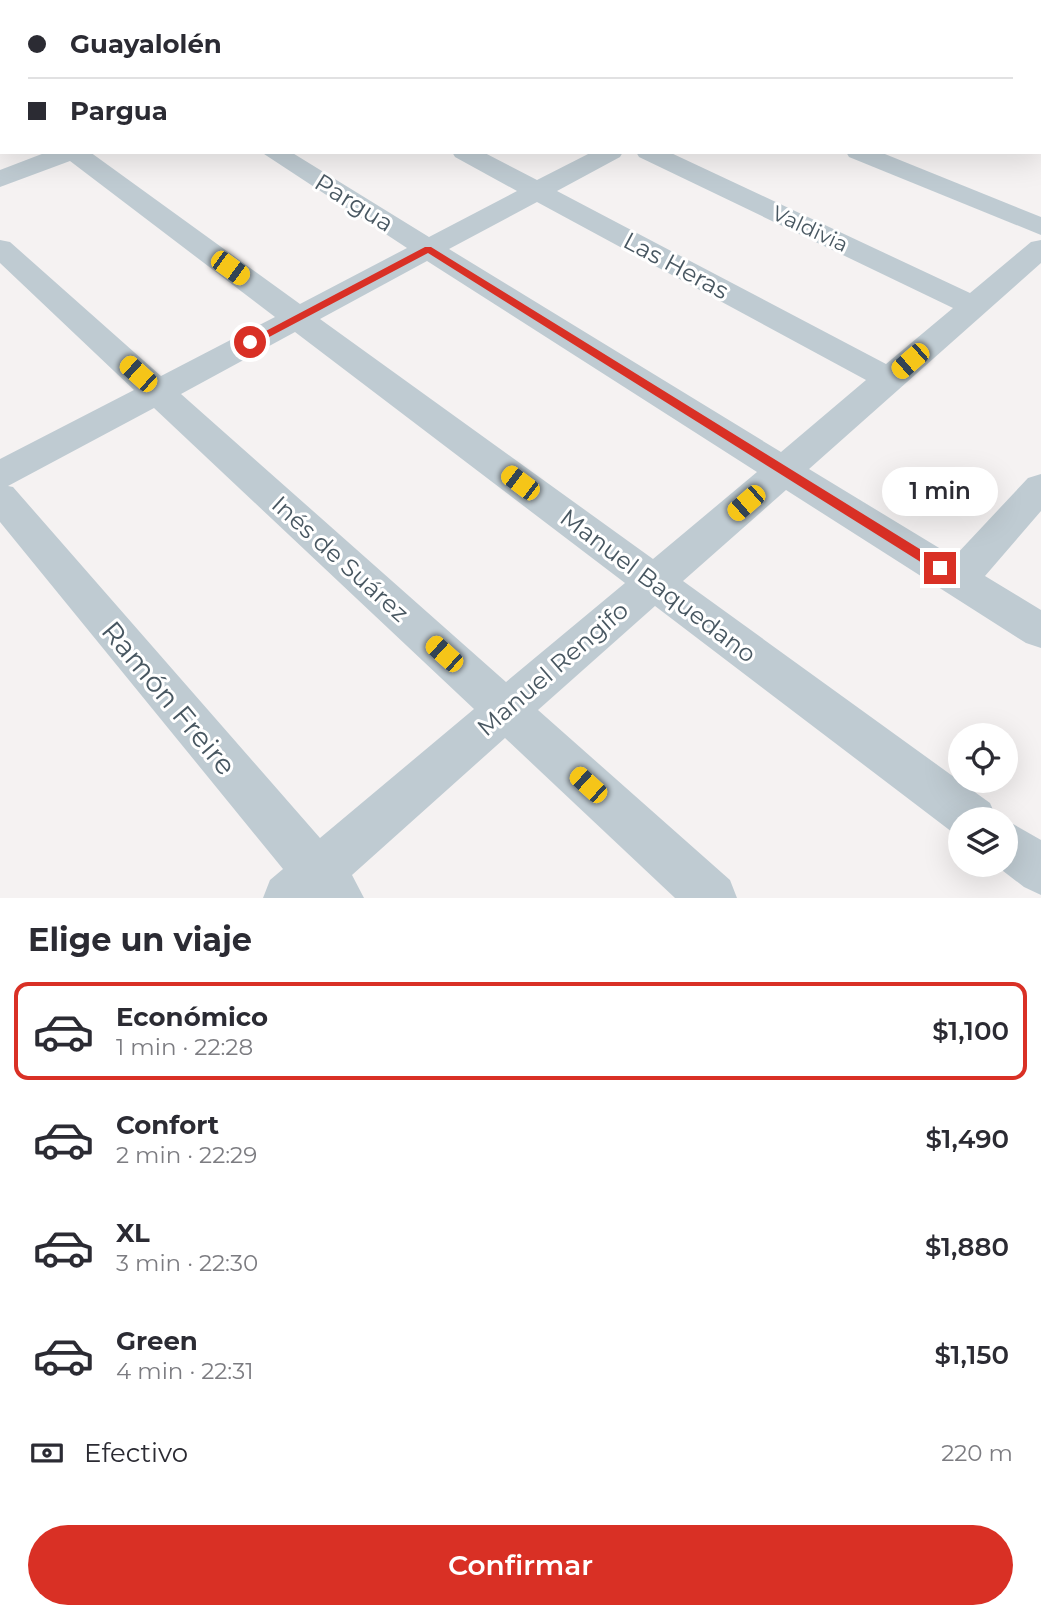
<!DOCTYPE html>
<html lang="es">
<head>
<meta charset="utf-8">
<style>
	:root { --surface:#fff; --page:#f2f2f3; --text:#2b2b33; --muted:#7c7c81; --line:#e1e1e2; --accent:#d93025 }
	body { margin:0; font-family:Montserrat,sans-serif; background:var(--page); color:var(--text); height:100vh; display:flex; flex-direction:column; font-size:26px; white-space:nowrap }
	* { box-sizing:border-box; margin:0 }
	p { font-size:23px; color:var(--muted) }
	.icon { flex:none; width:38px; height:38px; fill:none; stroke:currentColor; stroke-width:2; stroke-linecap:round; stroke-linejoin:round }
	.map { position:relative; height:898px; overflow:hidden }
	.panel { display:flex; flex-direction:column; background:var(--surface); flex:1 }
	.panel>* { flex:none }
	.hud { position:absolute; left:0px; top:0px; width:1041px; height:154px; box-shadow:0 7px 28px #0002; display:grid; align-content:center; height:154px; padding:0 28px; background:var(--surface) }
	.controls { position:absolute; left:948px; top:723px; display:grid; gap:14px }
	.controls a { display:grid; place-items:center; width:70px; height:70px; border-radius:50%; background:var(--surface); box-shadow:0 7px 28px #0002; font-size:35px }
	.end { position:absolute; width:32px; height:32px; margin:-16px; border:9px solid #d93025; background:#fff; box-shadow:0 0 0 4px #fff }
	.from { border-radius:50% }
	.bubble { position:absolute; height:49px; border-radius:24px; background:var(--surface); box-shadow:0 7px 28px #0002; font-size:23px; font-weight:600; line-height:49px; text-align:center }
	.car { position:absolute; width:21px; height:42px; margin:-21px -10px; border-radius:9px; box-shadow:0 0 5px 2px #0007; background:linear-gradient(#f5c518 24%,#345 0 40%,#f5c518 0 76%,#345 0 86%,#f5c518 0) }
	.hud b { display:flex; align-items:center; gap:24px; height:66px; font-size:26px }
	.hud b+b { border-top:2px solid var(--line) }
	.hud i { width:18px; height:18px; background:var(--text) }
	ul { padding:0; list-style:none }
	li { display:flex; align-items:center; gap:21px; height:98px; margin:0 14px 10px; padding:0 14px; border:4px solid transparent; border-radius:14px }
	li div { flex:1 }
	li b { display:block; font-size:26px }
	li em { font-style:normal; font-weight:600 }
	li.selected { border-color:var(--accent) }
	li>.icon { width:63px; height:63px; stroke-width:1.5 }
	h2 { padding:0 28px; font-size:32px; line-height:84px }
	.pay { display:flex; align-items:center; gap:18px; height:77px; padding:0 28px; font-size:26px }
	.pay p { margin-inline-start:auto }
	.action { display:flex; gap:14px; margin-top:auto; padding:14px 28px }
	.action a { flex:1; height:80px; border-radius:42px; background:var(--accent); color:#fff; font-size:28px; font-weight:600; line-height:80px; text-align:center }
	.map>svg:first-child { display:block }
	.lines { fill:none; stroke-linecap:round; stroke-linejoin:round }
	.minor { fill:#bfcbd2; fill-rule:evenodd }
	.route { fill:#d93025 }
	.labels { text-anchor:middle; stroke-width:6; stroke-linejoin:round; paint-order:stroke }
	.far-street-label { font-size:21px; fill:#485761; stroke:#fff }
	.street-label { font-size:24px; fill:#485761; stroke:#fff }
	.near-street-label { font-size:28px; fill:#485761; stroke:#fff }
</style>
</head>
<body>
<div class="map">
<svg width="1041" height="898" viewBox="0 0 1041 898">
	<rect width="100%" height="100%" fill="#f5f2f2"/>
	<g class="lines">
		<g class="minor">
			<path d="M113,0H138L112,2Z"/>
			<path d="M309,0H333L308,2Z"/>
			<path d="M459,0H482L458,2Z"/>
			<path d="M505,0H528L529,2H506Z"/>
			<path d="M690,0H714L715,2H691Z"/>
			<path d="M836,0H860L861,2H837Z"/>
			<path d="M887,0H909L886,2Z"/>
			<path d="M982,0H1007L1008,2H983Z"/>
			<rect x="1040" y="9" width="1" height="12"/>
			<path d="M0,48H2L0,61Z"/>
			<path d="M1040,57L1041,58V72L1040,71Z"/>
			<rect x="0" y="104" width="2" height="14"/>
			<rect x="1040" y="115" width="1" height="15"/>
			<path d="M47,152H90L300,304L407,248L261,152H291L429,237L517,191L455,157L452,152H483L537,180L592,152H623L620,157L557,191L886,364L953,308L639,157L636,152H669L970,293L1031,242L1041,240V263L809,469L954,557L1028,478L1041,474V511L985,576L1041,610V648L1026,643L786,490L683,581L990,803L997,819H961V837L956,835L655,606L538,710L730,880L737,898H675L505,738L352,875L364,898H263L270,880L283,869L0,522V459L134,390L0,263V240L10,242L161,376L275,317L70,161L0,187V170ZM537,202L866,380L781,452L449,249ZM427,261L757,472L653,559L320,319ZM295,332L625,583L506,682L181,394ZM154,408L474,709L320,838L13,487L8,486Z"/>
			<path d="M846,152H880L1041,217V235L849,157Z"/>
			<path d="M1006,820L1041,840V895L1024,887L994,864H1006Z"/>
		</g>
	</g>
	<path class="route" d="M425,247H431L944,564V571H935L428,253L254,345L245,342Z"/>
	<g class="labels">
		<g class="far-street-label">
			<text transform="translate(810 229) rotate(25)" y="7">Valdivia</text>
		</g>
		<g class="street-label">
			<text transform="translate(354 203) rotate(32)" y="8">Pargua</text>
			<text transform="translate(676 266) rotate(28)" y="8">Las Heras</text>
			<text transform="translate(340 559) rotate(42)" y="8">Inés de Suárez</text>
			<text transform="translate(658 586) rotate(37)" y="8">Manuel Baquedano</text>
			<text transform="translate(553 669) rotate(-41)" y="8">Manuel Rengifo</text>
		</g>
		<g class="near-street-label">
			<text transform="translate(169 698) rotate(50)" y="10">Ramón Freire</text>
		</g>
	</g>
</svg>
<div class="controls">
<a><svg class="icon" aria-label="locate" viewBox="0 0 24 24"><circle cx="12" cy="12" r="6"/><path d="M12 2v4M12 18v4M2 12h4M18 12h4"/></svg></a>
<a><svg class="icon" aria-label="layers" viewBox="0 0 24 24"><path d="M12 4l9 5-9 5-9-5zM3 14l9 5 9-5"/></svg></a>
</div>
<i class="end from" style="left:250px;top:342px"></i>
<i class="end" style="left:940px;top:568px"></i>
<div class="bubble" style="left:882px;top:467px;width:116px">1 min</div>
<i class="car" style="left:230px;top:268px;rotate:126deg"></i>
<i class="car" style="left:910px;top:361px;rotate:229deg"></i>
<i class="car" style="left:138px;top:374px;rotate:312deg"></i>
<i class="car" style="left:520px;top:483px;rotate:307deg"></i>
<i class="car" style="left:746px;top:503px;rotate:229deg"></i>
<i class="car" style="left:444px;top:654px;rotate:312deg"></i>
<i class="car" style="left:588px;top:785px;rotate:312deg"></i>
<div class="hud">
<b><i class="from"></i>Guayalolén</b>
<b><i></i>Pargua</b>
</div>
</div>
<section class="panel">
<h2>Elige un viaje</h2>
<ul>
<li class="selected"><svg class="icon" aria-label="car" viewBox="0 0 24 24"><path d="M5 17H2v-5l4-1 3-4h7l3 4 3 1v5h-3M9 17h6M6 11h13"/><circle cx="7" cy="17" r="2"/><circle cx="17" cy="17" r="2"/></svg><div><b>Económico</b><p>1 min · 22:28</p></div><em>$1,100</em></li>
<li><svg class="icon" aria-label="car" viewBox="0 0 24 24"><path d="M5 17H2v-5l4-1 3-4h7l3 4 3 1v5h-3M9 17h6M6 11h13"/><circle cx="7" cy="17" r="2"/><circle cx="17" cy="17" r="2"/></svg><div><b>Confort</b><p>2 min · 22:29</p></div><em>$1,490</em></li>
<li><svg class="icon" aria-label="car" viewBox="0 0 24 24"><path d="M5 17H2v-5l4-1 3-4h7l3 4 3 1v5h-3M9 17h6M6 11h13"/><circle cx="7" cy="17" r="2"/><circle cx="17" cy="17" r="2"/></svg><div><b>XL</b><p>3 min · 22:30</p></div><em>$1,880</em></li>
<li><svg class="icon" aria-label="car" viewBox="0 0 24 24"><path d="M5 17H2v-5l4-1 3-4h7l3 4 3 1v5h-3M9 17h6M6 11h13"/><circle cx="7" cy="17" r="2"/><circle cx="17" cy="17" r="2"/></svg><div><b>Green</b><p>4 min · 22:31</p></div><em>$1,150</em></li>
</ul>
<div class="pay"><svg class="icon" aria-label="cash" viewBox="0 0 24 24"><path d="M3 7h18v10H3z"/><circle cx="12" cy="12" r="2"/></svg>Efectivo<p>220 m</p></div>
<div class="action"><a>Confirmar</a></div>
</section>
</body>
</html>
